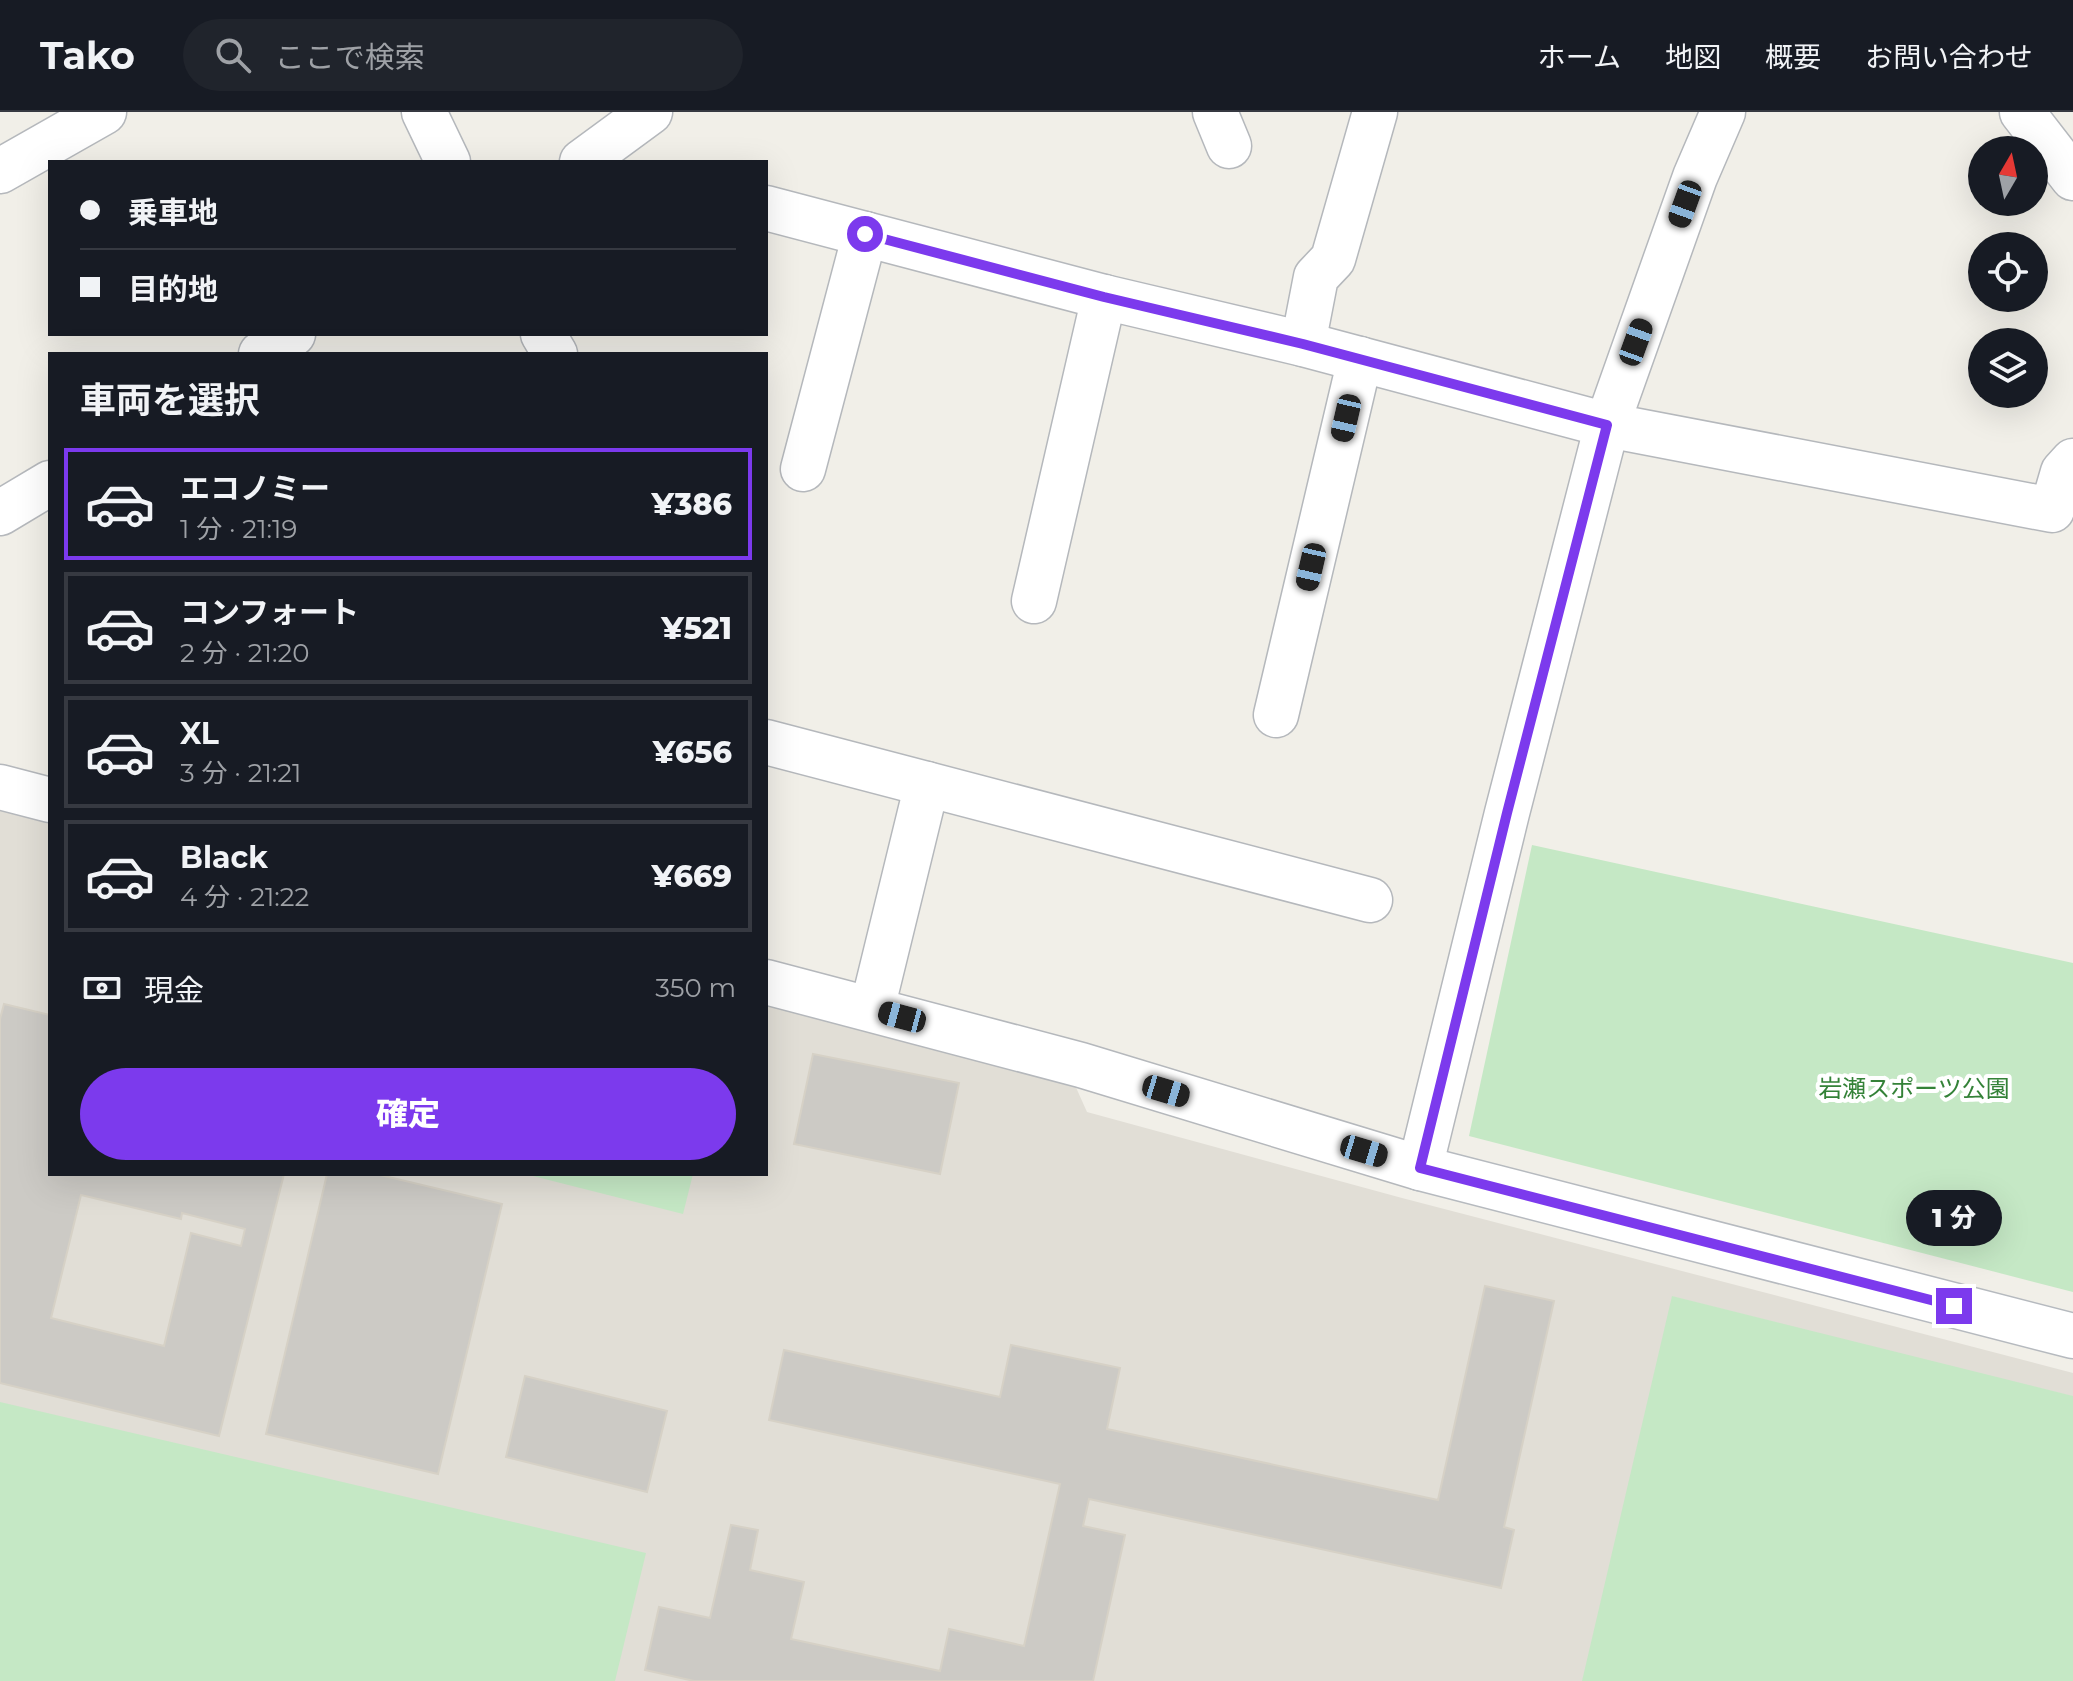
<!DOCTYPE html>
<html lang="ja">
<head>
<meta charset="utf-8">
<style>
	:root { --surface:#171b24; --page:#20242c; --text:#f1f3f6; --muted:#9ea1a6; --line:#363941; --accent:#7c3aed }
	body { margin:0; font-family:Montserrat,"Noto Sans JP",sans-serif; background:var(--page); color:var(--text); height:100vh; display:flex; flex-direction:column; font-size:30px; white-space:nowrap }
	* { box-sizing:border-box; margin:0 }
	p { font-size:26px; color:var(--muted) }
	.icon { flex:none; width:44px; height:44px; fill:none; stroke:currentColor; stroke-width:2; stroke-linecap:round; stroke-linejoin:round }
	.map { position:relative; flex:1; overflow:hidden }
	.side { position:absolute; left:48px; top:240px; width:720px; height:824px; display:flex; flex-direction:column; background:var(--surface); border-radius:0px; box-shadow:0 8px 32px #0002 }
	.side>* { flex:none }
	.guide { position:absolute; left:48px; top:48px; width:720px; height:176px; border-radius:0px; box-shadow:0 8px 32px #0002; display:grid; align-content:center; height:176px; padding:0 32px; background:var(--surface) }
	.needle { width:52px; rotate:9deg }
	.controls { position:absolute; left:1968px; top:24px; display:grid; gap:16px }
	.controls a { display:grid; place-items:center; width:80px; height:80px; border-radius:50%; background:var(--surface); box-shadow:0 8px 32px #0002; font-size:40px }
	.end { position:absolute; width:36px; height:36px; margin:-18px; border:10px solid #7c3aed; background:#fff; box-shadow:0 0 0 4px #fff }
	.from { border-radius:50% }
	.bubble { position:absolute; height:56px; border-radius:28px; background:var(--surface); box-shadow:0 8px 32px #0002; font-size:26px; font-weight:800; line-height:56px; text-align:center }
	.car { position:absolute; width:24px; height:48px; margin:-24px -12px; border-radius:10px; box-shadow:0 0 6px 2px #0007; background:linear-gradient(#222 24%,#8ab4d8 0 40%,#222 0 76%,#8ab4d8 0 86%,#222 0) }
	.guide b { display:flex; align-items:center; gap:28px; height:76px; font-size:30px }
	.guide b+b { border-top:2px solid var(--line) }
	.guide i { width:20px; height:20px; background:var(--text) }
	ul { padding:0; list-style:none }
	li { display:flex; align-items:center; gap:24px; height:112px; margin:0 16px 12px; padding:0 16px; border:4px solid var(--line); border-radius:0px }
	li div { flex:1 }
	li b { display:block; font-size:30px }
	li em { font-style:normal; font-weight:800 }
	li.selected { border-color:var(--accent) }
	li>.icon { width:72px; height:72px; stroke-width:1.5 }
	h2 { padding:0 32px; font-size:36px; line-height:96px }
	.pay { display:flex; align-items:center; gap:20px; height:88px; padding:0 32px; font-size:30px }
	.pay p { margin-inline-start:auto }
	.cta { display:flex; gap:16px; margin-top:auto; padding:16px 32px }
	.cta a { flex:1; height:92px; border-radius:48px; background:var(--accent); color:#fff; font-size:32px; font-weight:800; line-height:92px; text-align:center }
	header { display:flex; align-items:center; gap:48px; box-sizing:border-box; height:112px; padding:0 40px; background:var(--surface); border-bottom:2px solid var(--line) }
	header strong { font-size:38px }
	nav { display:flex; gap:44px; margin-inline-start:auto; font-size:28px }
	.search { width:560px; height:72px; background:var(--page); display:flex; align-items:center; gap:20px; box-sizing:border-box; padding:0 28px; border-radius:44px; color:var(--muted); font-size:30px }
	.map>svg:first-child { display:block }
	.education { fill:#e1ded6 }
	.green { fill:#c5e8c5 }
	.building { fill:#cccac5; stroke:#d6d1c6; stroke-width:2; fill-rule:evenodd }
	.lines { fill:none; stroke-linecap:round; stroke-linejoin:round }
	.street-casing { stroke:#b5b8bc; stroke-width:47 }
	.secondary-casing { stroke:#b6babf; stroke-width:47 }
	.street { stroke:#fff; stroke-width:44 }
	.secondary { stroke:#fff; stroke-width:44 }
	.route { stroke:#7c3aed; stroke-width:10 }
	.labels { text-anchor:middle; stroke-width:8; stroke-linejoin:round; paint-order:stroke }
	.park-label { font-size:24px; fill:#348238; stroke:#fff }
</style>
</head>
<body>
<header>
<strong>Tako</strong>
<div class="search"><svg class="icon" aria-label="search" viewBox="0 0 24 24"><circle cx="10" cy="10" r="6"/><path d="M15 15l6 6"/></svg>ここで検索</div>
<nav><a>ホーム</a><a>地図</a><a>概要</a><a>お問い合わせ</a></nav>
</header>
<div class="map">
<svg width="2073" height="1569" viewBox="0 0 2073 1569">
	<rect width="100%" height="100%" fill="#f1efe8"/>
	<path class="education" d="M0,696L50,709V1062H766V891L1074,971L1087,1000L1402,1086L2073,1261V1569H0Z"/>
	<g class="green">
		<path d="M1532,733L2073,851V1180L1469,1024Z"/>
		<path d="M525,1062H693L683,1102Z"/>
		<path d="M1672,1184L2073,1284V1569H1582Z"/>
		<path d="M0,1290L646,1441L615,1569H0Z"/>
	</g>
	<g class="building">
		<path d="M4,892L50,903V1062H284L219,1324L0,1271V907ZM81,1083L181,1107L182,1101L245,1117L241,1134L191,1121L164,1234L51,1206Z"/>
		<path d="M813,942L959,971L940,1062L794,1032Z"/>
		<path d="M327,1062H376L502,1092L438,1362L266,1322Z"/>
		<path d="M1485,1174L1554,1189L1504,1415L1514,1418L1501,1476L1089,1387L1083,1414L1125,1423L1093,1569H694L645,1558L659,1495L710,1506L731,1413L758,1418L750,1458L804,1470L791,1527L940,1559L949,1517L1024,1534L1060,1372L769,1308L784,1238L1000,1285L1011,1233L1120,1256L1107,1317L1438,1388Z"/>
		<path d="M525,1264L667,1299L647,1380L506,1345Z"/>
	</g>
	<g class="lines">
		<defs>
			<g id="street">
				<path d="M424,0L448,50"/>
				<path d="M1215,0L1229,34"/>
				<path d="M2022,0L2073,66"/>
				<path d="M582,50L650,0"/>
				<path d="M0,59L104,0"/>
				<path d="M766,96L1104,185L1303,232L1607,313L2052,398L2063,360L2073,349"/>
				<path d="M543,222L555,242"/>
				<path d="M1303,232L1316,165L1333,147L1375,0"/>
				<path d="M261,242L293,222"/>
				<path d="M803,357L865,122"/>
				<path d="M0,401L50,371"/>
				<path d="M1034,489L1104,185"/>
				<path d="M1276,603L1360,247"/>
				<path d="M766,630L1370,788"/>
				<path d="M0,675L50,688"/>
				<path d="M766,870L1081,953L1420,1056L1507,701L1607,313L1695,65L1723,0"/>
				<path d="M872,897L927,672"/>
			</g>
			<path id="secondary" d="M1420,1056L2073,1224"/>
		</defs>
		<use href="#street" class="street-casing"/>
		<use href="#secondary" class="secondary-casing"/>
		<use href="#street" class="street"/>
		<use href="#secondary" class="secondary"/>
	</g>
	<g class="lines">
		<path class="route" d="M865,122L1104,185L1303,232L1607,313L1507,701L1420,1056L1954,1194"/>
	</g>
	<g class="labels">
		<g class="park-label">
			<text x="1914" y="985">岩瀬スポーツ公園</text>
		</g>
	</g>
</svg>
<div class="controls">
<a><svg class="needle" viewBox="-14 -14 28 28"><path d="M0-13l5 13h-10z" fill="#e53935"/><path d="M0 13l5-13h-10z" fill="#9ea1a6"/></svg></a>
<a><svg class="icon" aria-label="locate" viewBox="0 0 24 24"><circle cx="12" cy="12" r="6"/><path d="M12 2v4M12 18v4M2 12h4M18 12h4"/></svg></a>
<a><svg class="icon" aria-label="layers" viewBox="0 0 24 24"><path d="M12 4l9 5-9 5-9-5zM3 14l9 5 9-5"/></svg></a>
</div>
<i class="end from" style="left:865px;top:122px"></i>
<i class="end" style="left:1954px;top:1194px"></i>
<div class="bubble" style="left:1906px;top:1078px;width:96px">1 分</div>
<i class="car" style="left:1685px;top:92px;rotate:200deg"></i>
<i class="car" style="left:1636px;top:230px;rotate:20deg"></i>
<i class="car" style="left:1346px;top:306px;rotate:193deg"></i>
<i class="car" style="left:1311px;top:455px;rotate:193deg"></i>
<i class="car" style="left:902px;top:905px;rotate:285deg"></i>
<i class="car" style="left:1166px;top:979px;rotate:107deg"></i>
<i class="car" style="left:1364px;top:1039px;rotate:107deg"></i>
<div class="guide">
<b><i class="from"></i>乗車地</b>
<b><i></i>目的地</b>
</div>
<section class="side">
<h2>車両を選択</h2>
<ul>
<li class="selected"><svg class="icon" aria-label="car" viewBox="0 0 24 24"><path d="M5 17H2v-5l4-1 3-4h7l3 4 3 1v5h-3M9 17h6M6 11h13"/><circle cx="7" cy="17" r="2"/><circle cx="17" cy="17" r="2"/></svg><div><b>エコノミー</b><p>1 分 · 21:19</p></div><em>¥386</em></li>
<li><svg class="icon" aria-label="car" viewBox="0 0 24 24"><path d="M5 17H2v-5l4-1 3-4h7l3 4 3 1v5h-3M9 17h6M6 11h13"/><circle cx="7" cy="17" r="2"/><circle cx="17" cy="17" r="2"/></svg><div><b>コンフォート</b><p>2 分 · 21:20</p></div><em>¥521</em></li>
<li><svg class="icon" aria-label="car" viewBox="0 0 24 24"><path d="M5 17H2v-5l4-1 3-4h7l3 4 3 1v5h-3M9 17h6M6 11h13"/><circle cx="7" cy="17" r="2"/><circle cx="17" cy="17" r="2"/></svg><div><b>XL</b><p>3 分 · 21:21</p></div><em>¥656</em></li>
<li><svg class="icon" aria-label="car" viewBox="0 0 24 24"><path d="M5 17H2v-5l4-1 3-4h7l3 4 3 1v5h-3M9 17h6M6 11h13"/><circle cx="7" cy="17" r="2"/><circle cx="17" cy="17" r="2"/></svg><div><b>Black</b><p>4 分 · 21:22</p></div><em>¥669</em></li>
</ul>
<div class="pay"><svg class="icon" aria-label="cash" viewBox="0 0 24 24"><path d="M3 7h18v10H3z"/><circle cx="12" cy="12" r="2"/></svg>現金<p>350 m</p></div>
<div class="cta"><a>確定</a></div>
</section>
</div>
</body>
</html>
